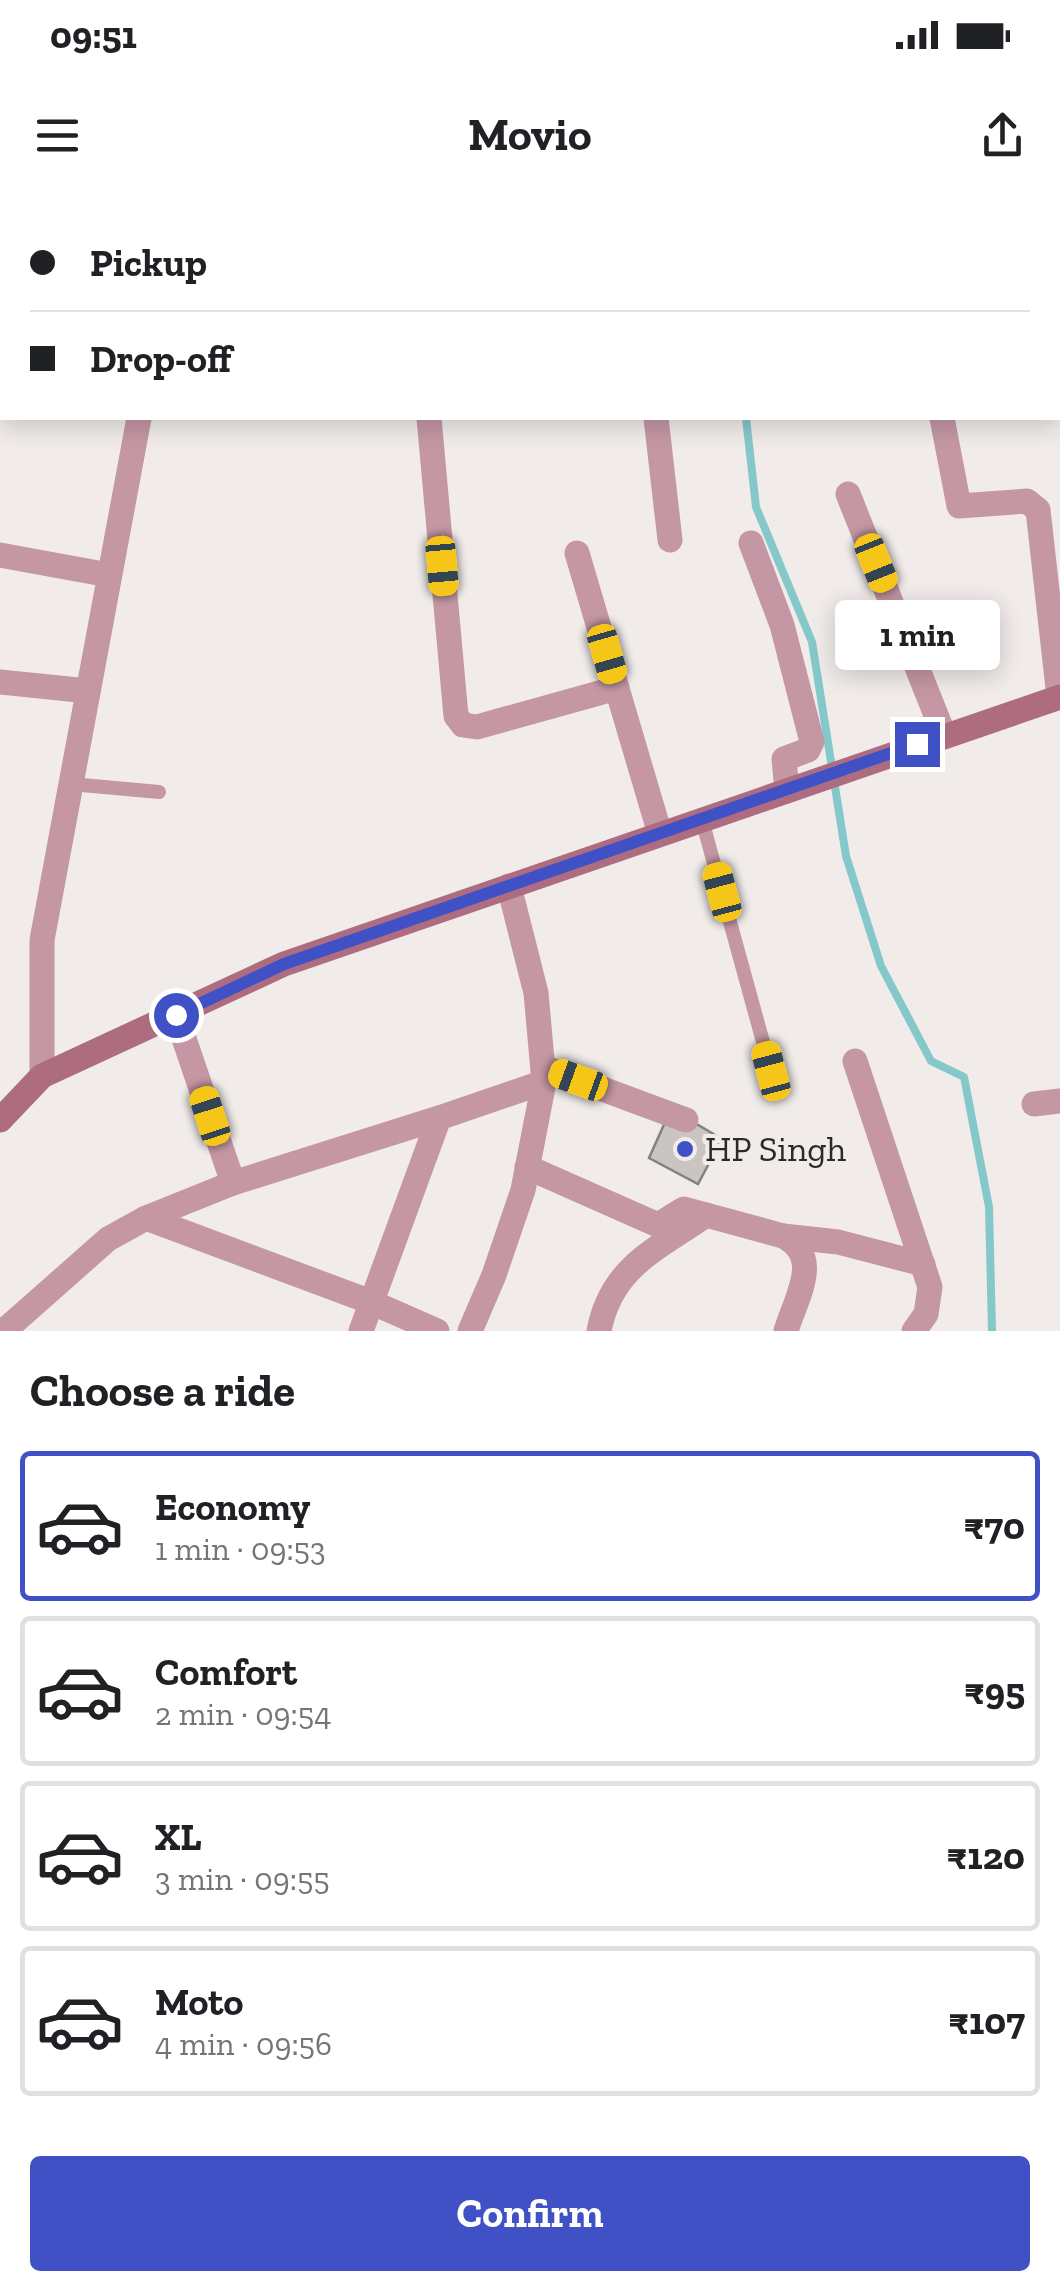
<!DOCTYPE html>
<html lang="en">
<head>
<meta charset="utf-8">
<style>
	:root { --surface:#fff; --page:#f6f6f6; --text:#202124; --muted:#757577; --line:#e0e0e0; --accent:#4051c5 }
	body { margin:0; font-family:"Zilla Slab",serif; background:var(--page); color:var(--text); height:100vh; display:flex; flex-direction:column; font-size:38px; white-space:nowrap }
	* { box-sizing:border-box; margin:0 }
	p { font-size:32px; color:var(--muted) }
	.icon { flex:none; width:55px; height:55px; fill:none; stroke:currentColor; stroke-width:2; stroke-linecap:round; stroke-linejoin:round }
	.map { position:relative; height:1131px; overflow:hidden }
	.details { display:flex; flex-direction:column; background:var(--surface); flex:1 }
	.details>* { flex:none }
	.banner { position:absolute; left:0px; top:0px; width:1060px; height:220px; box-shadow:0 5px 25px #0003; display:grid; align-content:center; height:220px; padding:0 30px; background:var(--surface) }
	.end { position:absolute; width:45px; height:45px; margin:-22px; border:12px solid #4051c5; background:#fff; box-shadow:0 0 0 5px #fff }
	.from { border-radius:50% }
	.bubble { position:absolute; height:70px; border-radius:10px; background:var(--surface); box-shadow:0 5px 25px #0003; font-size:32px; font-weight:700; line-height:70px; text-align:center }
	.car { position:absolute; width:30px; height:60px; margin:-30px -15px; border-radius:12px; box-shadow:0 0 8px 2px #0007; background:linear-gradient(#f5c518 24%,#345 0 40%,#f5c518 0 76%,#345 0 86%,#f5c518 0) }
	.banner b { display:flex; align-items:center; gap:35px; height:95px; font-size:38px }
	.banner b+b { border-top:2px solid var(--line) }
	.banner i { width:25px; height:25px; background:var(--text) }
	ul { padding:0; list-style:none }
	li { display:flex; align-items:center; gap:30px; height:150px; margin:0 20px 15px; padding:0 10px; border:5px solid var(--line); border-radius:10px }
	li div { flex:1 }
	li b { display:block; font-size:38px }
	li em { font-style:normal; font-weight:700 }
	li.current { border-color:var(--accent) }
	li>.icon { width:90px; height:90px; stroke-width:1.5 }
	h2 { padding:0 30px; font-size:45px; line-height:120px }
	.cta { display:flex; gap:20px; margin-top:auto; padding:20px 30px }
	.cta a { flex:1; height:115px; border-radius:10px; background:var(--accent); color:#fff; font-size:40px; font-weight:700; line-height:115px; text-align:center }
	.status { display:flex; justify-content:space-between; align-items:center; height:70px; padding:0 50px; background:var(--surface); direction:ltr }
	.status svg { height:28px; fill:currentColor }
	header { display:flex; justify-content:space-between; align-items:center; height:130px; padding:0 30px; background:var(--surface); font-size:45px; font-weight:700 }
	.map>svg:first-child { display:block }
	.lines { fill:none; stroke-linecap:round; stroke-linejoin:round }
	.stream { stroke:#85c8c9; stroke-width:8 }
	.building { fill:#c9c5c2; stroke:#85817f; stroke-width:2.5 }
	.service { stroke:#c597a4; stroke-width:14 }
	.minor { stroke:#c597a4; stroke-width:25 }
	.tertiary { stroke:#c597a4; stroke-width:25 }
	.secondary { stroke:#ae6c80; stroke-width:25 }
	.route { stroke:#4051c5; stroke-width:12 }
	.poi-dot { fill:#4051c5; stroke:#f1ecea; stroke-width:4 }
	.labels { text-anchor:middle; stroke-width:8; stroke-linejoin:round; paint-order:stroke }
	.poi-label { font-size:35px; fill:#2c2a29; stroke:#f1ecea; text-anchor:start }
</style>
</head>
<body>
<div class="status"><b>09:51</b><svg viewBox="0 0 49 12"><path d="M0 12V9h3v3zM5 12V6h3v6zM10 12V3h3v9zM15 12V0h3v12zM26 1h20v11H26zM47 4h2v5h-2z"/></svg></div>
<header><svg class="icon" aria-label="menu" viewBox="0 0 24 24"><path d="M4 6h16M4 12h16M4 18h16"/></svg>Movio<svg class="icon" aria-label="share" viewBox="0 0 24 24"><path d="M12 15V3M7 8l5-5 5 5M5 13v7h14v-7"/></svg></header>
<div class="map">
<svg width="1060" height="1131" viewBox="0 0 1060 1131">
	<rect width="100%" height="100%" fill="#f1ecea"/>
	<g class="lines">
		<g class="stream">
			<path d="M716,0L717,2"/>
			<path d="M746,218L756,307L812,442L846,656L881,766L931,861L964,877L989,1007L992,1131"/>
		</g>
	</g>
	<path class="building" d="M667,918L693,922L722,939L698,984L649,958Z"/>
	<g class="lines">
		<g class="service">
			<path d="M0,55L2,40"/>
			<path d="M71,584L159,592"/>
			<path d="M702,620L771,871"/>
		</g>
		<g class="minor">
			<path d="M928,0L930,2"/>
			<path d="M1052,2L1060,1"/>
			<path d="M0,5L2,6"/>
			<path d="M429,218L456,516L463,525L477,527L617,488"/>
			<path d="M656,218L670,340"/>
			<path d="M942,218L959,306L1027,301L1038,310L1059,497"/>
			<path d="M848,294L944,535"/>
			<path d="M751,343L782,425L812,542L808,550L784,559L787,591"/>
			<path d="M577,353L660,634"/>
			<path d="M0,355L109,375"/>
			<path d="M0,482L88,491"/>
			<path d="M176,815L233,983"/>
			<path d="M855,861L930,1087L926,1114L914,1131"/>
			<path d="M543,867L686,920"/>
			<path d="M1034,904L1060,901"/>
			<path d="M527,967L658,1025L684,1009L783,1036C823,1057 797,1095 786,1131"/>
			<path d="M146,1018L371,1102L437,1131"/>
			<path d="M783,1036L838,1042L923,1064"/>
			<path d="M4,1131L108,1039L146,1018L233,983L439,918"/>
			<path d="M361,1131L439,918L544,882L536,793L509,686"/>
			<path d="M470,1131L494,1075L523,990L544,882"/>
			<path d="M599,1131C611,1067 656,1050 706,1015"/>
		</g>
		<g class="tertiary">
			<path d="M169,2V0"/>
			<path d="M42,876V740L139,218"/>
		</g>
		<path class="secondary" d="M0,920L42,876L284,764L1060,497"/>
	</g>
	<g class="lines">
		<path class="route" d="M176,815L284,764L917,544"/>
	</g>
	<circle class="poi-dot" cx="685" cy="949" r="10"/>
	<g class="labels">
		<g class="poi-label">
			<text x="705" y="961">HP Singh</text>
		</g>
	</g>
</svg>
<i class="end from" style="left:176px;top:815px"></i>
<i class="end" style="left:917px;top:544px"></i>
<div class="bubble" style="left:835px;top:400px;width:165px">1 min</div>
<i class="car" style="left:876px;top:363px;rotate:158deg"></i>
<i class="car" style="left:442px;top:366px;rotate:175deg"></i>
<i class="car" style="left:607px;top:454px;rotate:164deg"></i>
<i class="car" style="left:722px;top:692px;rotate:345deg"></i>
<i class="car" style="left:771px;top:871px;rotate:345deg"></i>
<i class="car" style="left:578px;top:880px;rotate:290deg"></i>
<i class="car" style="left:210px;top:916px;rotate:342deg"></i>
<div class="banner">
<b><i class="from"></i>Pickup</b>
<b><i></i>Drop-off</b>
</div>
</div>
<section class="details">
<h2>Choose a ride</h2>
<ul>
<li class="current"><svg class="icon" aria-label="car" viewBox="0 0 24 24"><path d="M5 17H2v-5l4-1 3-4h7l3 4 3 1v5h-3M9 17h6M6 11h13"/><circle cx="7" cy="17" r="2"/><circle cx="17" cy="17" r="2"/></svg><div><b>Economy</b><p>1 min · 09:53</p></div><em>₹70</em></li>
<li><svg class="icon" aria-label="car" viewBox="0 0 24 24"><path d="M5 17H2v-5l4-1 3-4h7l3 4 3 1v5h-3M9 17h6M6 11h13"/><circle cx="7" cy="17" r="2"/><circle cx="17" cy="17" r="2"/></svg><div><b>Comfort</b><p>2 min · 09:54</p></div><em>₹95</em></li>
<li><svg class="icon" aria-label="car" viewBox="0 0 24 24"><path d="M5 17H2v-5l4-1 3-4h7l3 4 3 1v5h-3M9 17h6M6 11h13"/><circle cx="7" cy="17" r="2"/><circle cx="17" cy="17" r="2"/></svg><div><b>XL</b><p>3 min · 09:55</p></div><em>₹120</em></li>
<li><svg class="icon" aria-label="car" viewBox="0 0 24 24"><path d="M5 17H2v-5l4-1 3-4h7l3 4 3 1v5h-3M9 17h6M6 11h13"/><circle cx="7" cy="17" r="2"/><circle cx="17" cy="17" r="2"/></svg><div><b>Moto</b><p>4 min · 09:56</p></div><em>₹107</em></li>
</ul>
<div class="cta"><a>Confirm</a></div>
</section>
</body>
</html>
